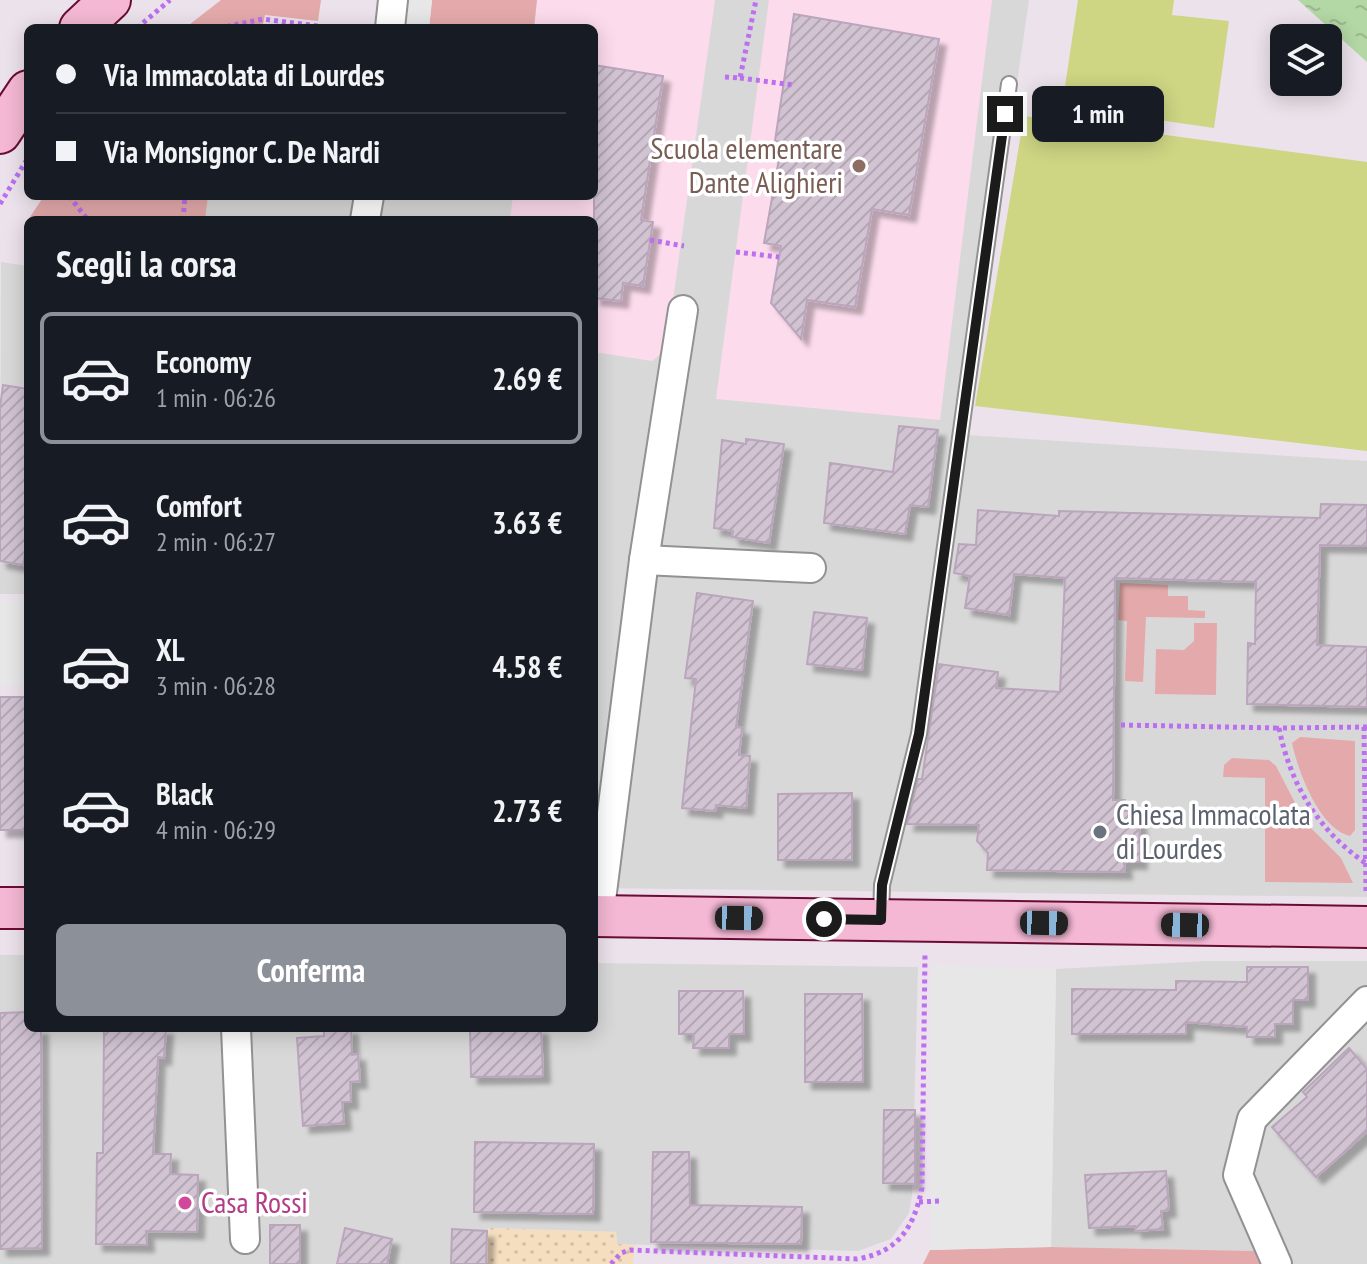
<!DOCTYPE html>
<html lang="it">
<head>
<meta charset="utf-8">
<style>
	:root { --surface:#171b24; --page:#20242c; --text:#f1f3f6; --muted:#9ea1a6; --line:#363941; --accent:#8c9099 }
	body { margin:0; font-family:"PT Sans Narrow",sans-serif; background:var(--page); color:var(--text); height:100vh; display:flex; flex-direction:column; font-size:30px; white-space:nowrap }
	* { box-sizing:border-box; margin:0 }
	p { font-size:26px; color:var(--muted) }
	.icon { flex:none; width:44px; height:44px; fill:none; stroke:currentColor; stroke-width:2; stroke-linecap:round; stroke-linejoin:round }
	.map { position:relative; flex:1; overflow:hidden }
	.side { position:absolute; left:24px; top:216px; width:574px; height:816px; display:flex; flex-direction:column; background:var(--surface); border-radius:12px; box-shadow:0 4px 20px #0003 }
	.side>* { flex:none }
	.guide { position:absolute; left:24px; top:24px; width:574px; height:176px; border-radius:12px; box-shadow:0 4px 20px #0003; display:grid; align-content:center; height:176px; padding:0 32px; background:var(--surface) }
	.controls { position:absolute; left:1270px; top:24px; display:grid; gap:16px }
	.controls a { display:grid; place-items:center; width:72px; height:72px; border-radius:12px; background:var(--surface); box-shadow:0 4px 20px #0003; font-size:40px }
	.end { position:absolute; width:36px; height:36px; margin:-18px; border:10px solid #1b1b1b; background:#fff; box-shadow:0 0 0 4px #fff }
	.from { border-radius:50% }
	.bubble { position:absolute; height:56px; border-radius:12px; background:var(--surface); box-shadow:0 4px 20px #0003; font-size:26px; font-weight:700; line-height:56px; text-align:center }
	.car { position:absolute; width:24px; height:48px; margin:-24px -12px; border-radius:10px; box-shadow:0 0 6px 2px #0007; background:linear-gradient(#222 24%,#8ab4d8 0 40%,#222 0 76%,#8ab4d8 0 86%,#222 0) }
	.guide b { display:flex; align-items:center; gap:28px; height:76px; font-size:30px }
	.guide b+b { border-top:2px solid var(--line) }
	.guide i { width:20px; height:20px; background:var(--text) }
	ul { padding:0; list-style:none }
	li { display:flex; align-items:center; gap:24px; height:132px; margin:0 16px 12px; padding:0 16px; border:4px solid transparent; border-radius:12px }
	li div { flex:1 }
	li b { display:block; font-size:30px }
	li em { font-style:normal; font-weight:700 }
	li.active { border-color:var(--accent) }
	li>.icon { width:72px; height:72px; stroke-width:1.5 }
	h2 { padding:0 32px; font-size:36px; line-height:96px }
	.primary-button { display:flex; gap:16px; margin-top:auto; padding:16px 32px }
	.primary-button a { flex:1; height:92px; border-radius:12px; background:var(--accent); color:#fff; font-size:32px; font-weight:700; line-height:92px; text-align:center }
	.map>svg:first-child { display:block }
	.residential { fill:#d9d8d9 }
	.education { fill:#fcdbec }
	.grass { fill:#e4aaab }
	.park { fill:url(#park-dots) }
	.pitch { fill:#ced684 }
	.parking { fill:#e7e7e7 }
	.water { fill:url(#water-ripples) }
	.building { fill:url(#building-hatch); stroke:#bba5bd; stroke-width:2; filter:url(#shadow) }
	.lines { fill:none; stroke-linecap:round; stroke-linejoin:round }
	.lane-casing { stroke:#929292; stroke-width:18 }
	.street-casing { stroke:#929292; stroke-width:32 }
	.secondary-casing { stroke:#690c32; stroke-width:44 }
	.path { stroke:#bb70ef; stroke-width:5; stroke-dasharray:4 4; stroke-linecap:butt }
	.lane { stroke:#fff; stroke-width:14 }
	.street { stroke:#fff; stroke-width:28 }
	.secondary { stroke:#f4b8d4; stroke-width:40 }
	.route { stroke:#1b1b1b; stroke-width:10 }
	.education-dot { fill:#8d6e63; stroke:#fff; stroke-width:3 }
	.worship-dot { fill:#6b7280; stroke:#fff; stroke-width:3 }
	.hotel-dot { fill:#d1479c; stroke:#fff; stroke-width:3 }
	.labels { text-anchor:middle; stroke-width:7; stroke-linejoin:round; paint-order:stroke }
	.education-label { font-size:30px; fill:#785e54; stroke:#fff; text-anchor:end }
	.worship-label { font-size:30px; fill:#5b616d; stroke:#fff; text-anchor:start }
	.hotel-label { font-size:30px; fill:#b23c85; stroke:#fff; text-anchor:start }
</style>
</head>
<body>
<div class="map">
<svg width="1367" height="1264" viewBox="0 0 1367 1264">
	<defs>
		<pattern id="park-dots" width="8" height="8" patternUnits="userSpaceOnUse" patternTransform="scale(2)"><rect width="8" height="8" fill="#f5dec0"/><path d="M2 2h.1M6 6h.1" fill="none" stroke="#d1bea4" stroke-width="1.8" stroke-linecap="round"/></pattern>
		<pattern id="water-ripples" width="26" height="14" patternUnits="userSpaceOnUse" patternTransform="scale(2)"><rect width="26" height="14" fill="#b3d7a5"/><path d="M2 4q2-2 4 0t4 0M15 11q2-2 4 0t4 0" fill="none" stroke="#99b88d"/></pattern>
		<pattern id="building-hatch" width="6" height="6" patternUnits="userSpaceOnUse" patternTransform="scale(2)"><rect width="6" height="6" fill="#d1c3d2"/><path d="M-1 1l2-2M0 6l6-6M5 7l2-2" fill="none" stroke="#b3a7b4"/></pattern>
		<filter id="shadow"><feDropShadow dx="7" dy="7" stdDeviation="2" flood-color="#0004"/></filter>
	</defs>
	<rect width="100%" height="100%" fill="#ece2eb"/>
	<g class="residential">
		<path d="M537,0H1029L966,435L1367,461V897L594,888V220H205L208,196H594V28H534Z"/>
		<path d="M1,262L28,266V594H0Z"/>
		<path d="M0,955H28V1028H594V963L918,967L912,1196L909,1213L891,1239L858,1251L617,1244L616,1232L489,1228L486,1264H0Z"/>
		<path d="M1206,961H1367V1264H1263L1257,1251L1051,1247L1056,969Z"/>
	</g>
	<g class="education">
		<path d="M537,0H715L666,350L652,361L594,352V220H510L513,196H594V28H534Z"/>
		<path d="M769,0H992L940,420L716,399Z"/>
	</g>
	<g class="grass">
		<path d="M221,0H321L318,21L265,15L263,24L257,28H185Z"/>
		<path d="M432,0H537L534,28H429Z"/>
		<path d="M44,196H208L205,220H28Z"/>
		<path d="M1120,583L1168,585V596H1188V610L1205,611V618L1146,617L1143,682L1125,681L1127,621L1118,620Z"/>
		<path d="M1194,623H1217L1216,695L1155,694L1156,649L1184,650L1194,641Z"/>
		<path d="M1300,737L1355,741V830L1350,836C1319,829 1298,771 1292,743Z"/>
		<path d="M1232,758L1269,760L1276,766L1305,822L1341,858L1353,883L1265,882V778L1223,777L1224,765Z"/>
		<path d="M1051,1247L1257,1251L1263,1264H923L930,1250Z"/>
	</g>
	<path class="park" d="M488,1228L616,1232L617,1244L635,1245L633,1264H486Z"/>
	<g class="pitch">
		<path d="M1078,0H1174L1172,15L1229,21L1214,128L1062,106Z"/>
		<path d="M1024,116L1367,162V451L975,406Z"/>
	</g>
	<g class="parking">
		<path d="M407,0H432L429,28H404Z"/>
		<path d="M0,601H28V685L0,686Z"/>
		<path d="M932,965L1056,969L1051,1247L930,1250Z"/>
	</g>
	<path class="water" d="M1298,0H1367V62Z"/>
	<g class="building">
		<path d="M794,14L939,39L909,215L872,209L855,307L807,300L801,339L771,303L781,246L764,243L782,142L775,141Z"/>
		<path d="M594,65L663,76L641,220L653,222L643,286L623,283L621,301L594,298Z"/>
		<path d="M3,385L28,389V537L23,565L0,561V407Z"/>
		<path d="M899,426L938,430L928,507L910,505L905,534L824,523L830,463L893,472Z"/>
		<path d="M746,439L784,444L769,543L732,537L733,531L714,528L722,440L746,444Z"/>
		<path d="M1321,504L1367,505V546L1320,545L1317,645L1367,647V707L1247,704L1248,643L1255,644L1256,582L1115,578L1113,800H1125V811L1139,810L1140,862H1124L1125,872L987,870L988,853L977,841L979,825L907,824L918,779H922L939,664L998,672L996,688L1060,692L1065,578L1014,574L1009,615L965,608L970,576L954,573L959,544L976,545L978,510L1059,516V511L1320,518Z"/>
		<path d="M697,593L753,601L736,727L742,728L739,755L750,756L746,808L716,805L715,811L682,808L696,679L685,678Z"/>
		<path d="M814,612L867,618L862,670L807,664Z"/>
		<rect x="0" y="697" width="28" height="133"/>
		<path d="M852,793V860H778V794Z"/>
		<path d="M1247,967H1308V1000H1293V1024H1275V1037H1247V1027L1186,1022V1034H1072V989L1176,990V981L1247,982Z"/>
		<path d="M679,991H743L744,1034H729V1048H693L694,1034H679Z"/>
		<path d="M805,994H862L863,1082H805Z"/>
		<path d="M28,1012V1028H41L42,1248L0,1249V1013Z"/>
		<path d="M104,1028H166L164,1058L158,1057L153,1154H171L170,1174L198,1175L197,1232L146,1231L147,1245L96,1244L97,1153H103Z"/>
		<path d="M324,1028H351L352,1055L358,1054L360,1081L350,1082L351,1102H342L344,1123L303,1126L297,1038L324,1036Z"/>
		<path d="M470,1028H541L543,1076L471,1077Z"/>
		<path d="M1349,1048L1367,1069V1132L1316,1177L1272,1127L1307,1097L1303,1092Z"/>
		<path d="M884,1110H915V1184L883,1183Z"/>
		<path d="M475,1142L594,1144L593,1214L474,1212Z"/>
		<path d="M653,1152H689L690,1205L802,1207L801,1244L651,1242Z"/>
		<path d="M1166,1171L1169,1210L1161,1211L1163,1229L1135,1231V1226L1089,1228L1085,1175Z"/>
		<rect x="270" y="1225" width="30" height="39"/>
		<path d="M345,1228L392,1239L387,1264H337Z"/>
		<path d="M452,1229L487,1231L486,1264H451Z"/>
	</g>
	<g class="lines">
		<defs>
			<path id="lane" d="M881,919L882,885L919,734L1009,84"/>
			<g id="street">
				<path d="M390,28L393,0"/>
				<path d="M365,220L369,196"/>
				<path d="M644,560L811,568"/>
				<path d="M599,916L644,560L683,310"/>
				<path d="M236,1028L245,1239"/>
				<path d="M1277,1264L1238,1175L1252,1119L1367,1001"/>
			</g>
			<g id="secondary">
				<path d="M80,28L110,0"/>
				<path d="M0,133L28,91"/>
				<path d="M0,908H28"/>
				<path d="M594,916L1367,927"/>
			</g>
		</defs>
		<use href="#lane" class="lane-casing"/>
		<use href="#street" class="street-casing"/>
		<use href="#secondary" class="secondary-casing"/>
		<g class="path">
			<path d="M137,28L170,0"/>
			<path d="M219,28L263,19L333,28"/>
			<path d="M725,77L740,78L756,0"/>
			<path d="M740,78L793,85"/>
			<path d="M69,196L88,220"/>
			<path d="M0,204L26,161"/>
			<path d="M183,220L185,196"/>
			<path d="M650,240L684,246"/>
			<path d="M736,252L779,257"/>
			<path d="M1121,725L1279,728"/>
			<path d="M1364,727L1366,894"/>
			<path d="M1367,727L1279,728C1290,784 1319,832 1367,864"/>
			<path d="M919,1202L939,1201"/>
			<path d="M611,1264L621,1253L630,1250L857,1259C899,1252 914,1227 922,1188L925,954"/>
		</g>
		<use href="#lane" class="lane"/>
		<use href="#street" class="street"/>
		<use href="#secondary" class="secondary"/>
	</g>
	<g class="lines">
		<path class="route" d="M824,919L881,920L882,885L919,734L1005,114"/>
	</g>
	<circle class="education-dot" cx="859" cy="166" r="8"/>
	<circle class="worship-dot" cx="1100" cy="832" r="8"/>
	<circle class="hotel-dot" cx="185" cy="1203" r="8"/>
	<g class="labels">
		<g class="education-label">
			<text x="843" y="159">Scuola elementare<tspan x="843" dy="34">Dante Alighieri</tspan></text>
		</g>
		<g class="worship-label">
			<text x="1116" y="825">Chiesa Immacolata<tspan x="1116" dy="34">di Lourdes</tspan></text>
		</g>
		<g class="hotel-label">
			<text x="201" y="1213">Casa Rossi</text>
		</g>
	</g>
</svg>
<div class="controls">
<a><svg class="icon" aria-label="layers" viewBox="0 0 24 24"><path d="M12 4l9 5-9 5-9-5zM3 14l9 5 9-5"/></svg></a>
</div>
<i class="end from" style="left:824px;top:919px"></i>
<i class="end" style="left:1005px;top:114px"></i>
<div class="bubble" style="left:1032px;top:86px;width:132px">1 min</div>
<i class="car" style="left:739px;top:918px;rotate:91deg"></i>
<i class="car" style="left:1044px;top:923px;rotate:91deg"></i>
<i class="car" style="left:1185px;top:925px;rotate:271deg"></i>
<div class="guide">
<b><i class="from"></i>Via Immacolata di Lourdes</b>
<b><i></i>Via Monsignor C. De Nardi</b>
</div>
<section class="side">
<h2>Scegli la corsa</h2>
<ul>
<li class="active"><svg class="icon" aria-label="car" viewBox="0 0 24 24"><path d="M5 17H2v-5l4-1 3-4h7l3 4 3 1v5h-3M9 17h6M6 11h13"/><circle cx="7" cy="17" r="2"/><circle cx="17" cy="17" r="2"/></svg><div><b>Economy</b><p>1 min · 06:26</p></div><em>2.69 €</em></li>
<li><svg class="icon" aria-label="car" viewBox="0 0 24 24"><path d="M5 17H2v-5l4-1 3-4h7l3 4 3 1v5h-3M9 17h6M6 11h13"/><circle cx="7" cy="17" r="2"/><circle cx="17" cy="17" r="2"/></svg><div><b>Comfort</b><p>2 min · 06:27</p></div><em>3.63 €</em></li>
<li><svg class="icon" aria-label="car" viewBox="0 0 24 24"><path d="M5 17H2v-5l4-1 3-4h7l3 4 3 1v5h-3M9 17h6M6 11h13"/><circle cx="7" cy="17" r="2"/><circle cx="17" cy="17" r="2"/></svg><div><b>XL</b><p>3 min · 06:28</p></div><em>4.58 €</em></li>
<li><svg class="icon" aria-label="car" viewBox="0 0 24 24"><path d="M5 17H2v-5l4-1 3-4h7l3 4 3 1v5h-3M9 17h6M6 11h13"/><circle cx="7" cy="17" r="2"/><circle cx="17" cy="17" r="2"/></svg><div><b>Black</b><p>4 min · 06:29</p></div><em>2.73 €</em></li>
</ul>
<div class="primary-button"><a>Conferma</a></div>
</section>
</div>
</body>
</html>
